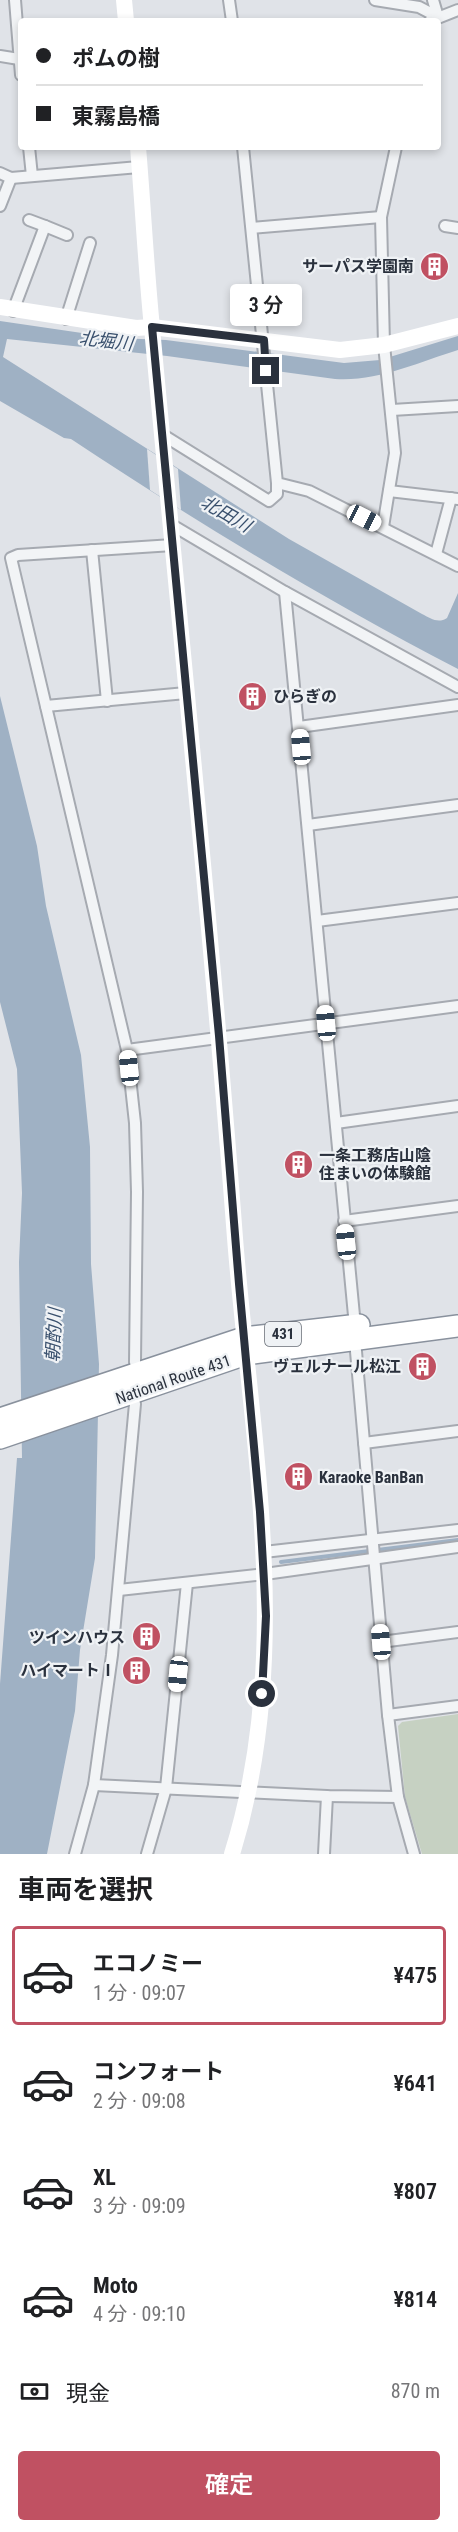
<!DOCTYPE html>
<html lang="ja">
<head>
<meta charset="utf-8">
<style>
	:root { --surface:#fff; --page:#f2f2f2; --text:#202124; --muted:#757577; --line:#e0e0e0; --accent:#c05162 }
	body { margin:0; font-family:"Roboto Condensed","Noto Sans JP",sans-serif; background:var(--page); color:var(--text); height:100vh; display:flex; flex-direction:column; font-size:22px; white-space:nowrap }
	* { box-sizing:border-box; margin:0 }
	p { font-size:20px; color:var(--muted) }
	.icon { flex:none; width:33px; height:33px; fill:none; stroke:currentColor; stroke-width:2; stroke-linecap:round; stroke-linejoin:round }
	.map { position:relative; height:1854px; overflow:hidden }
	.details { display:flex; flex-direction:column; background:var(--surface); flex:1 }
	.details>* { flex:none }
	.top-card { position:absolute; left:18px; top:18px; width:423px; height:132px; border-radius:6px; box-shadow:0 3px 9px #0003; display:grid; align-content:center; height:132px; padding:0 18px; background:var(--surface) }
	.end { position:absolute; width:27px; height:27px; margin:-14px; border:8px solid #2a313d; background:#fff; box-shadow:0 0 0 3px #fff }
	.from { border-radius:50% }
	.bubble { position:absolute; height:42px; border-radius:6px; background:var(--surface); box-shadow:0 3px 9px #0003; font-size:20px; font-weight:600; line-height:42px; text-align:center }
	.car { position:absolute; width:18px; height:36px; margin:-18px -9px; border-radius:8px; box-shadow:0 0 4px 2px #0007; background:linear-gradient(#fff 24%,#345 0 40%,#fff 0 76%,#345 0 86%,#fff 0) }
	.top-card b { display:flex; align-items:center; gap:21px; height:57px; font-size:22px }
	.top-card b+b { border-top:2px solid var(--line) }
	.top-card i { width:15px; height:15px; background:var(--text) }
	ul { padding:0; list-style:none }
	li { display:flex; align-items:center; gap:18px; height:99px; margin:0 12px 9px; padding:0 6px; border:3px solid transparent; border-radius:6px }
	li div { flex:1 }
	li b { display:block; font-size:22px }
	li em { font-style:normal; font-weight:600 }
	li.selected { border-color:var(--accent) }
	li>.icon { width:54px; height:54px; stroke-width:1.5 }
	h2 { padding:0 18px; font-size:27px; line-height:72px }
	.pay { display:flex; align-items:center; gap:15px; height:66px; padding:0 18px; font-size:22px }
	.pay p { margin-inline-start:auto }
	.primary-button { display:flex; gap:12px; margin-top:auto; padding:12px 18px }
	.primary-button a { flex:1; height:69px; border-radius:6px; background:var(--accent); color:#fff; font-size:24px; font-weight:600; line-height:69px; text-align:center }
	.map>svg:first-child { display:block }
	.green { fill:#c6d1c2 }
	.water { fill:#9fb1c4 }
	.pier { fill:#e0e3e8 }
	.lines { fill:none; stroke-linecap:round; stroke-linejoin:round }
	.stream { stroke:#9fb1c4; stroke-width:4 }
	.street-casing { stroke:#a6aab1; stroke-width:14 }
	.highway-casing { stroke:#89919d; stroke-width:24 }
	.street { stroke:#f2f4f6; stroke-width:10 }
	.secondary { stroke:#fff; stroke-width:16 }
	.highway { stroke:#fff; stroke-width:21 }
	.route { stroke:#2a313d; stroke-width:8 }
	.labels { text-anchor:middle; stroke-width:4.5; stroke-linejoin:round; paint-order:stroke }
	.shield { fill:#eff2f5; stroke:#656b74; stroke-width:1.5 }
	.shield-label { font-size:15px; font-weight:bold; fill:#2a313d }
	.poi-label { font-size:16px; font-weight:bold; fill:#2a313d; stroke:#eff2f5; text-anchor:end }
	.street-label { font-size:16px; fill:#2a313d; stroke:#eff2f5 }
	.water-label { font-size:18px; font-style:italic; fill:#39506d; stroke:#eff2f5 }
</style>
</head>
<body>
<div class="map">
<svg width="458" height="1854" viewBox="0 0 458 1854">
	<rect width="100%" height="100%" fill="#e0e3e8"/>
	<path class="green" d="M458,1714V1854H422L405,1797L398,1726L402,1722Z"/>
	<g class="water">
		<path d="M0,321L116,338L166,340L344,363L380,360L458,336V350C419,362 377,382 335,379L167,356L7,339L3,357L289,539L422,614C430,618 438,624 447,618L458,593V669C325,600 196,522 71,439L64,438L0,401Z"/>
		<path d="M0,696L37,846L46,906L81,1055L90,1147L91,1264L99,1364L95,1558L80,1650L75,1711L47,1854H0V1684L17,1458H22L19,1262L22,1193L17,1069L0,1002Z"/>
	</g>
	<path class="pier" d="M147,449L178,469L181,510L150,490Z"/>
	<g class="lines">
		<path class="stream" d="M281,1562L458,1540"/>
		<defs>
			<g id="street">
				<path d="M15,0L21,75"/>
				<path d="M229,0L232,21"/>
				<path d="M375,0L419,7L438,17"/>
				<path d="M433,0L438,17"/>
				<path d="M430,21L458,10"/>
				<path d="M0,56L19,59"/>
				<path d="M29,147L32,176"/>
				<path d="M243,147L277,483L309,491L458,566"/>
				<path d="M0,173L11,178L139,167"/>
				<path d="M0,206L11,178"/>
				<path d="M29,220L45,226"/>
				<path d="M445,226L458,228"/>
				<path d="M252,228L381,217"/>
				<path d="M13,311L45,226L67,235"/>
				<path d="M66,319L90,243"/>
				<path d="M392,410L458,406"/>
				<path d="M163,435L269,501L277,494V483"/>
				<path d="M389,491L458,499"/>
				<path d="M172,525L285,592L458,687"/>
				<path d="M383,527L395,453L384,345L381,217L396,147"/>
				<path d="M92,550L107,701"/>
				<path d="M436,554L451,498"/>
				<path d="M285,592L355,1326"/>
				<path d="M46,706L186,693"/>
				<path d="M299,727L458,705"/>
				<path d="M308,825L458,805"/>
				<path d="M317,921L458,903"/>
				<path d="M127,1050L458,1006"/>
				<path d="M336,1123L458,1106"/>
				<path d="M344,1221L458,1206"/>
				<path d="M355,1340L388,1715L398,1797L414,1854"/>
				<path d="M138,1374L135,1362L137,1192L135,1123L127,1050L11,558L18,555L173,545"/>
				<path d="M364,1443L458,1431"/>
				<path d="M264,1552L458,1530"/>
				<path d="M119,1590L265,1574L458,1547"/>
				<path d="M381,1642L458,1632"/>
				<path d="M388,1715L458,1706"/>
				<path d="M94,1785L327,1796L398,1797"/>
				<path d="M75,1854L94,1785L112,1655L135,1404L132,1394"/>
				<path d="M147,1854L166,1788L187,1583"/>
				<path d="M324,1854L327,1796"/>
			</g>
			<g id="highway">
				<path d="M0,1419L244,1338L359,1325"/>
				<path d="M0,1438L246,1354L458,1326"/>
			</g>
		</defs>
		<use href="#street" class="street-casing"/>
		<use href="#highway" class="highway-casing"/>
		<use href="#street" class="street"/>
		<g class="secondary">
			<path d="M124,0L126,21"/>
			<path d="M138,147C143,207 146,267 152,328C180,631 212,934 235,1238C251,1442 295,1653 232,1854"/>
			<path d="M0,307L136,328L152,327L340,350L384,345L458,326"/>
		</g>
		<use href="#highway" class="highway"/>
	</g>
	<g class="lines">
		<path class="route" d="M262,1694L266,1616L260,1512L239,1284L219,1036L152,327L264,340L266,371"/>
	</g>
	<defs>
		<symbol id="building-disc" viewBox="-11 -11 22 22"><circle r="9.5" fill="#c05162" stroke="#eff2f5"/><path d="M-4-6H4V6H1V3H-1V6H-4ZM-2.5-4.3h1.7v1.8h-1.7ZM.8-4.3h1.7v1.8H.8ZM-2.5-1h1.7V.8h-1.7ZM.8-1h1.7V.8H.8Z" fill="#fff"/></symbol>
	</defs>
	<g fill-rule="evenodd">
		<use href="#building-disc" x="418" y="250" width="33" height="33"/>
		<use href="#building-disc" x="236" y="680" width="33" height="33"/>
		<use href="#building-disc" x="282" y="1148" width="33" height="33"/>
		<use href="#building-disc" x="406" y="1350" width="33" height="33"/>
		<use href="#building-disc" x="282" y="1460" width="33" height="33"/>
		<use href="#building-disc" x="130" y="1620" width="33" height="33"/>
		<use href="#building-disc" x="120" y="1654" width="33" height="33"/>
	</g>
	<g class="labels">
		<rect class="shield" x="265" y="1322" width="36" height="24" rx="4.5"/>
		<g class="shield-label">
			<text x="283" y="1339">431</text>
		</g>
		<g class="poi-label">
			<text x="414" y="272">サーパス学園南</text>
			<text x="273" y="702" text-anchor="start">ひらぎの</text>
			<text x="319" y="1161" text-anchor="start">一条工務店山陰<tspan x="319" dy="18">住まいの体験館</tspan></text>
			<text x="401" y="1372">ヴェルナール松江</text>
			<text x="319" y="1483" text-anchor="start">Karaoke BanBan</text>
			<text x="125" y="1643">ツインハウス</text>
			<text x="116" y="1676">ハイマートⅠ</text>
		</g>
		<g class="street-label">
			<text transform="translate(173 1379) rotate(-19)" y="6">National Route 431</text>
		</g>
		<g class="water-label">
			<text transform="translate(106 341) rotate(7)" y="6">北堀川</text>
			<text transform="translate(226 514) rotate(30)" y="6">北田川</text>
			<text transform="translate(54 1335) rotate(-87)" y="6">朝酌川</text>
		</g>
	</g>
</svg>
<i class="end from" style="left:262px;top:1694px"></i>
<i class="end" style="left:266px;top:371px"></i>
<div class="bubble" style="left:230px;top:284px;width:72px">3 分</div>
<i class="car" style="left:364px;top:518px;rotate:117deg"></i>
<i class="car" style="left:301px;top:747px;rotate:355deg"></i>
<i class="car" style="left:326px;top:1023px;rotate:355deg"></i>
<i class="car" style="left:129px;top:1068px;rotate:354deg"></i>
<i class="car" style="left:346px;top:1242px;rotate:354deg"></i>
<i class="car" style="left:381px;top:1642px;rotate:355deg"></i>
<i class="car" style="left:178px;top:1674px;rotate:186deg"></i>
<div class="top-card">
<b><i class="from"></i>ポムの樹</b>
<b><i></i>東霧島橋</b>
</div>
</div>
<section class="details">
<h2>車両を選択</h2>
<ul>
<li class="selected"><svg class="icon" aria-label="car" viewBox="0 0 24 24"><path d="M5 17H2v-5l4-1 3-4h7l3 4 3 1v5h-3M9 17h6M6 11h13"/><circle cx="7" cy="17" r="2"/><circle cx="17" cy="17" r="2"/></svg><div><b>エコノミー</b><p>1 分 · 09:07</p></div><em>¥475</em></li>
<li><svg class="icon" aria-label="car" viewBox="0 0 24 24"><path d="M5 17H2v-5l4-1 3-4h7l3 4 3 1v5h-3M9 17h6M6 11h13"/><circle cx="7" cy="17" r="2"/><circle cx="17" cy="17" r="2"/></svg><div><b>コンフォート</b><p>2 分 · 09:08</p></div><em>¥641</em></li>
<li><svg class="icon" aria-label="car" viewBox="0 0 24 24"><path d="M5 17H2v-5l4-1 3-4h7l3 4 3 1v5h-3M9 17h6M6 11h13"/><circle cx="7" cy="17" r="2"/><circle cx="17" cy="17" r="2"/></svg><div><b>XL</b><p>3 分 · 09:09</p></div><em>¥807</em></li>
<li><svg class="icon" aria-label="car" viewBox="0 0 24 24"><path d="M5 17H2v-5l4-1 3-4h7l3 4 3 1v5h-3M9 17h6M6 11h13"/><circle cx="7" cy="17" r="2"/><circle cx="17" cy="17" r="2"/></svg><div><b>Moto</b><p>4 分 · 09:10</p></div><em>¥814</em></li>
</ul>
<div class="pay"><svg class="icon" aria-label="cash" viewBox="0 0 24 24"><path d="M3 7h18v10H3z"/><circle cx="12" cy="12" r="2"/></svg>現金<p>870 m</p></div>
<div class="primary-button"><a>確定</a></div>
</section>
</body>
</html>
